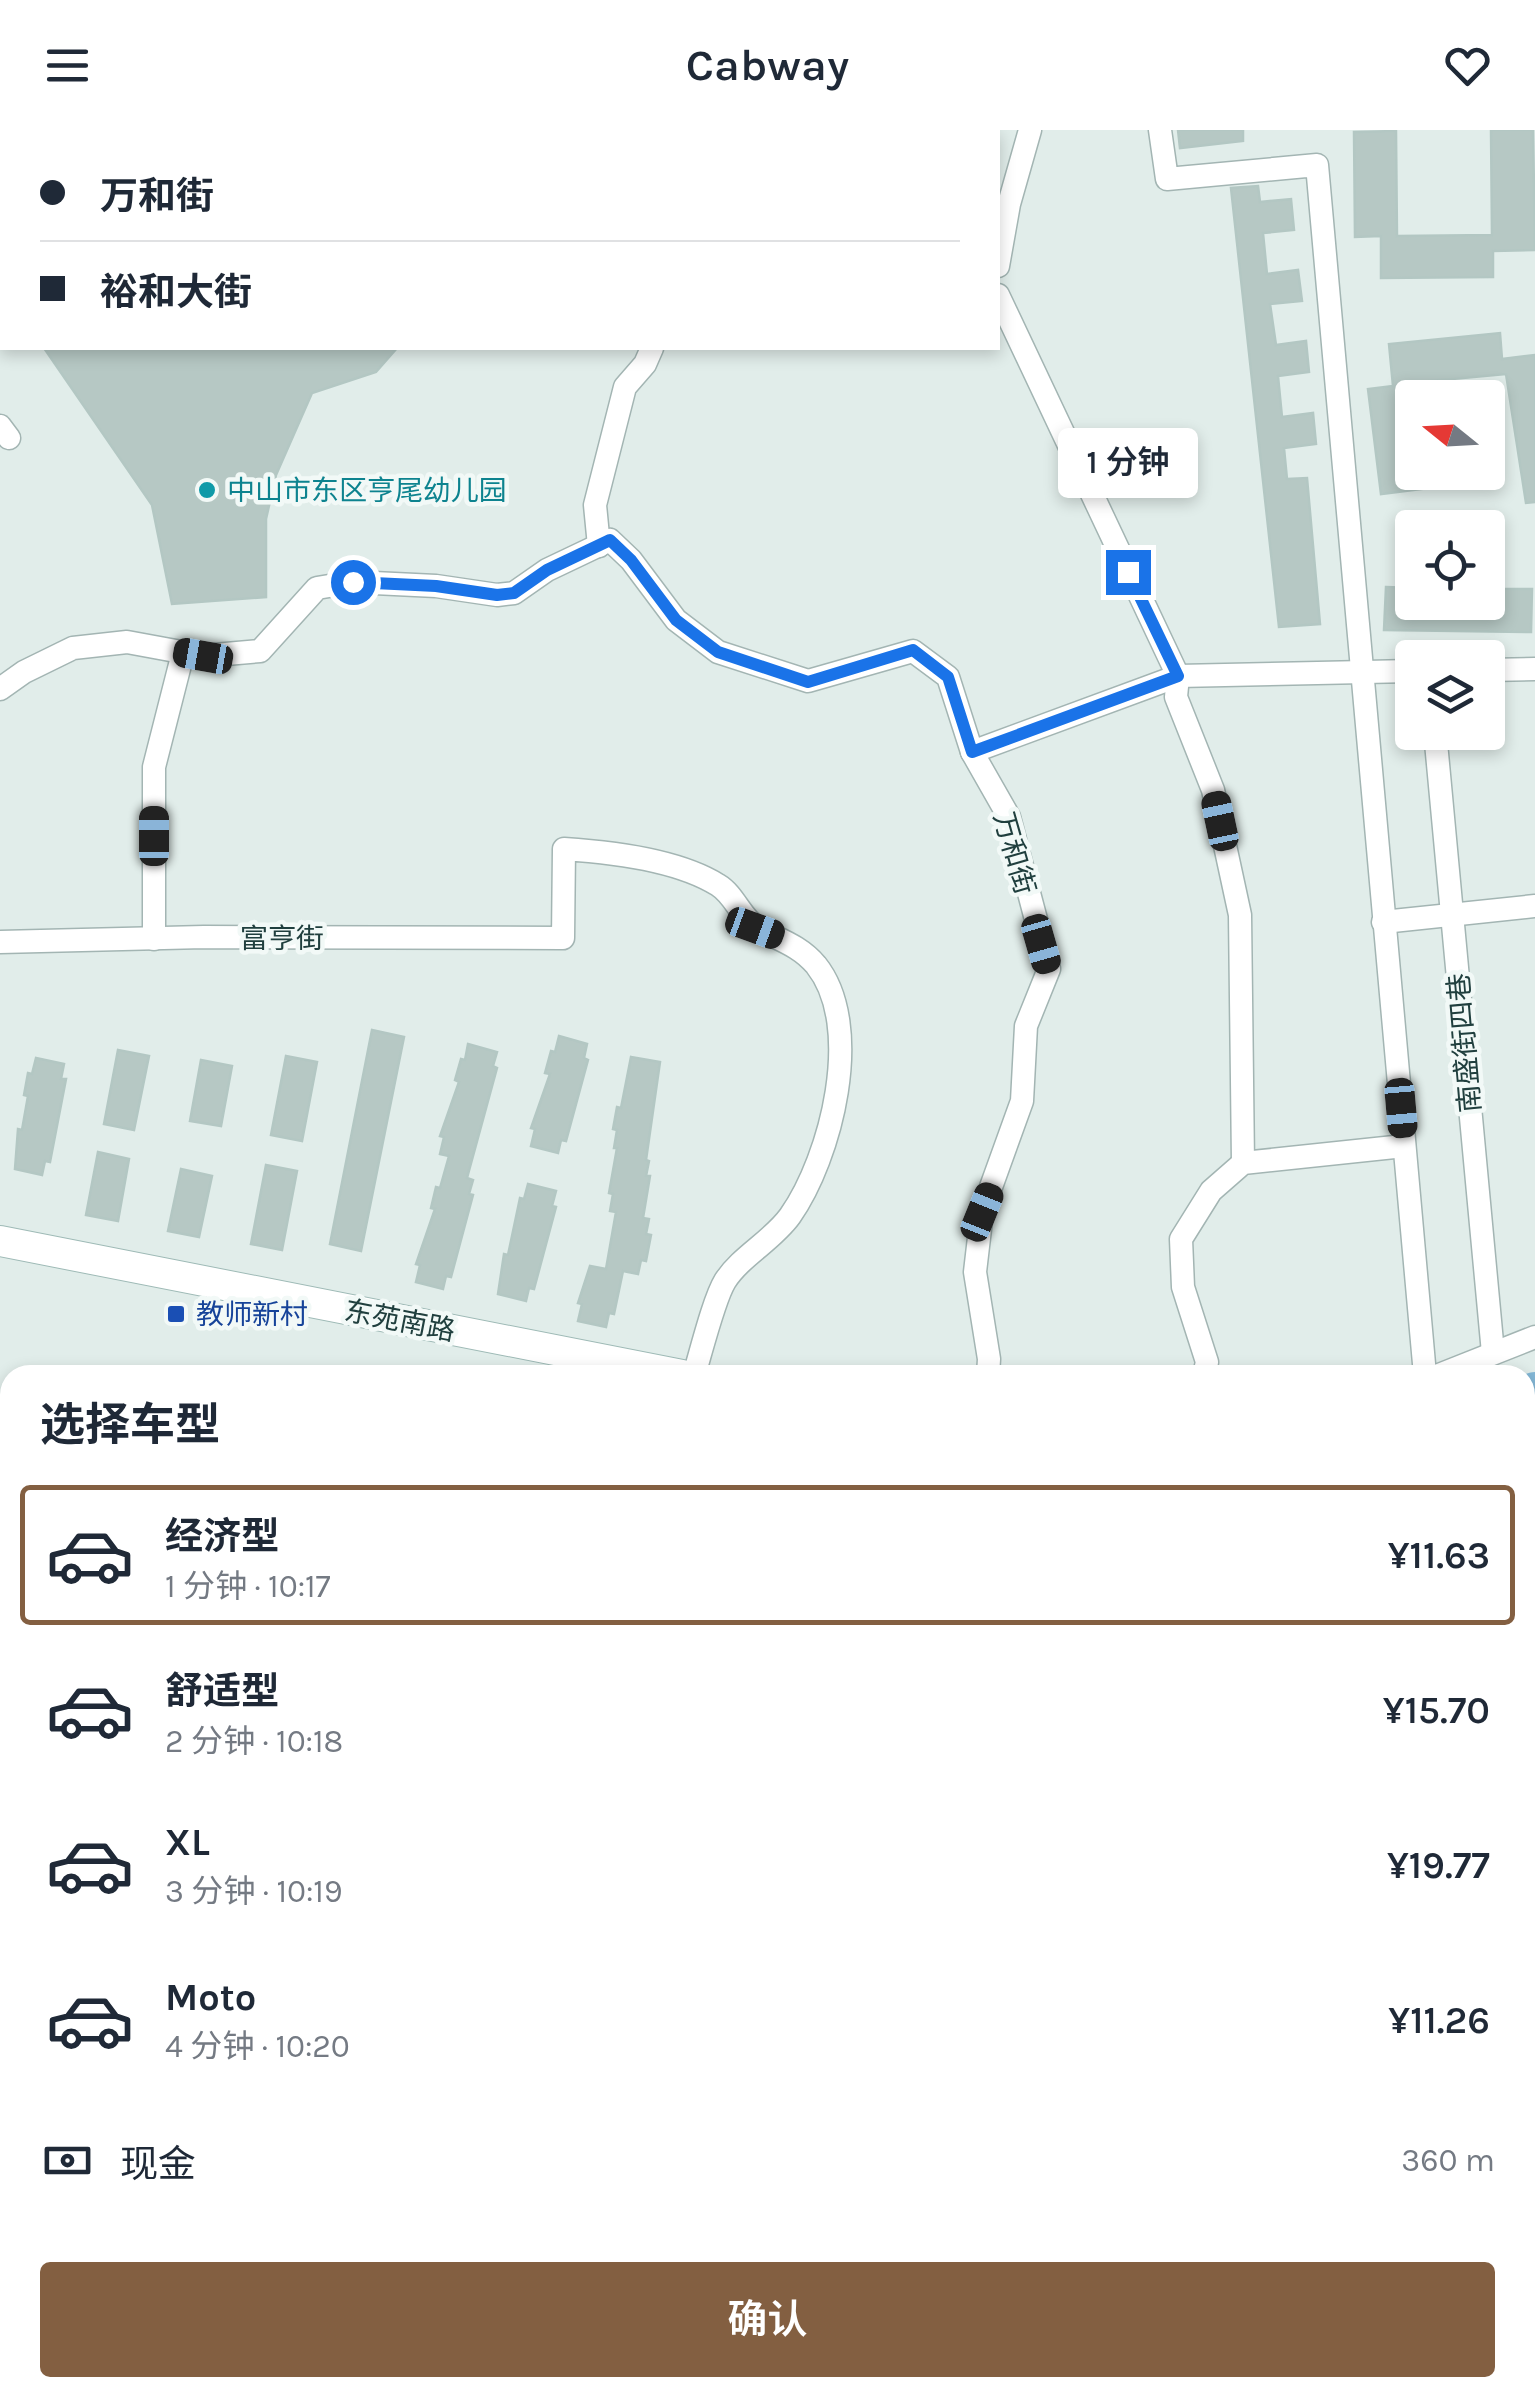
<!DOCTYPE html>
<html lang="zh">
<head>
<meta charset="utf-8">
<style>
	:root { --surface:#fff; --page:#f6f6f7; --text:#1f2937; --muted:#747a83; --line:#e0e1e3; --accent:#835f41 }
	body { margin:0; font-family:Karla,"Noto Sans SC",sans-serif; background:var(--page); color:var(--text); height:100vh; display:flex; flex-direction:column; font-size:38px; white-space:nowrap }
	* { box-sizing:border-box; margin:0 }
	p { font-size:32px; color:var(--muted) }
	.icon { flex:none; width:55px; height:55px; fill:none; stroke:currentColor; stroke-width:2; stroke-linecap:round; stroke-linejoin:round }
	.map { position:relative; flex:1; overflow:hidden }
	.drawer { position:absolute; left:0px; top:1235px; width:1535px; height:1032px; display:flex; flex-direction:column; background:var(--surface); border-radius:30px 30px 0 0; box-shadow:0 5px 15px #0003 }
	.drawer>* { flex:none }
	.banner { position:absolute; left:0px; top:0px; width:1000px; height:220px; box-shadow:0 5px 15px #0003; display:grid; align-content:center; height:220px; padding:0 40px; background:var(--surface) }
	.needle { width:65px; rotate:288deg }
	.tools { position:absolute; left:1395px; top:250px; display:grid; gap:20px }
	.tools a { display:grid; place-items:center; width:110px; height:110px; border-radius:10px; background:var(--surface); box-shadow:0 5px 15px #0003; font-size:50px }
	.end { position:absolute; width:45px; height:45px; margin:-22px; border:12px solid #1a73e8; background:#fff; box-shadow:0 0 0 5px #fff }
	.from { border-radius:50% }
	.bubble { position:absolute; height:70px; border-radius:10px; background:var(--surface); box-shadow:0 5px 15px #0003; font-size:32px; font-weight:600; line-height:70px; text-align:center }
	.car { position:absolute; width:30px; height:60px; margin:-30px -15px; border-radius:12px; box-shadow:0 0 8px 2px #0007; background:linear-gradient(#222 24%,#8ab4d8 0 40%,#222 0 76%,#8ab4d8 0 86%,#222 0) }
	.banner b { display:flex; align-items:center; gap:35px; height:95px; font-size:38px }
	.banner b+b { border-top:2px solid var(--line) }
	.banner i { width:25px; height:25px; background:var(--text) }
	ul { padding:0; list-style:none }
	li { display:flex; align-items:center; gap:30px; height:140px; margin:0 20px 15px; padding:0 20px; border:5px solid transparent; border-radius:10px }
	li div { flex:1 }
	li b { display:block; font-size:38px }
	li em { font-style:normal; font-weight:600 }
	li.current { border-color:var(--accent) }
	li>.icon { width:90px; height:90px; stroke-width:1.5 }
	h2 { padding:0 40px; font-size:45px; line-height:120px }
	.pay { display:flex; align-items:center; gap:25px; height:110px; padding:0 40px; font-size:38px }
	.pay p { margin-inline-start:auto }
	.action { display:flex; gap:20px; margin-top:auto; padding:20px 40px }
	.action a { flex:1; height:115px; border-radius:10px; background:var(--accent); color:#fff; font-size:40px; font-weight:600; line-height:115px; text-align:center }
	header { display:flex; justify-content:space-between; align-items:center; height:130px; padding:0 40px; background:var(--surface); font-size:45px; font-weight:600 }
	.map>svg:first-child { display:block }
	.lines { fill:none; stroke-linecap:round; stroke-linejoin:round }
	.river { stroke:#84b8d7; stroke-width:38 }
	.building { fill:#b6c8c4; stroke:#b3c7c3; stroke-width:2.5 }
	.street-casing { stroke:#a3b5b3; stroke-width:25 }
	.secondary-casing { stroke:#9ebab6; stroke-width:32 }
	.highway-casing { stroke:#c1c9c9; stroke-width:32 }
	.street { stroke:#fff; stroke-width:22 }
	.secondary { stroke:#fff; stroke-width:30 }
	.highway { stroke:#296e6e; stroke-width:30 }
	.route { stroke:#1a73e8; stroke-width:12 }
	.culture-dot { fill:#0f9aa8; stroke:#f2f9f7; stroke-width:4 }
	.transit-dot { fill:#1a4fb4; stroke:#f2f9f7; stroke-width:4 }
	.labels { text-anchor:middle; stroke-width:9; stroke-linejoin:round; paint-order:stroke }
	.culture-label { font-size:28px; fill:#0d838f; stroke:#f2f9f7; text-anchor:start }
	.street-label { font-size:28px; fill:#203f3e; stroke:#f2f9f7 }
	.transit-label { font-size:28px; fill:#164399; stroke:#f2f9f7; text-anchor:start }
</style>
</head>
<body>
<header><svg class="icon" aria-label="menu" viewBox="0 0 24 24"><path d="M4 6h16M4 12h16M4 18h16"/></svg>Cabway<svg class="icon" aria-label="heart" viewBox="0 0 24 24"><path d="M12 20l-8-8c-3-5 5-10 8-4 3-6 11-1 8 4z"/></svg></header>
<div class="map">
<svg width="1535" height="2266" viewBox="0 0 1535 2266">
	<rect width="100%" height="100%" fill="#e1edea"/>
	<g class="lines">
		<g class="river">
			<path d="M1525,1264L1535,1261"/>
			<path d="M778,2266L780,2258"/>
		</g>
	</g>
	<g class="building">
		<path d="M1178,0H1243V11L1180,18Z"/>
		<path d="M1491,0H1533L1535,120L1493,121V147L1381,148V106L1355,107L1354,2L1396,1L1397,106L1492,105Z"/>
		<path d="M1258,56L1260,72L1291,69L1294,100L1263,103L1267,144L1298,140L1302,171L1270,174L1276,215L1306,211L1309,242L1278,246L1282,287L1313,283L1316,314L1284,318L1287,349L1307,348L1320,494L1279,497L1231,58Z"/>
		<path d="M1500,203L1502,229L1535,225V372L1526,373L1506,244L1409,253L1412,342H1420L1422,359L1381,364L1368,259L1393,256L1389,214Z"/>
		<path d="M44,218H397L376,242L312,263L276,345L266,389V467L172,474L152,375Z"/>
		<path d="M1386,457L1412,458V472H1488V459H1532L1531,502L1384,500Z"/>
		<path d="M372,900L404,907L361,1121L330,1114Z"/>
		<path d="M559,906L587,914L584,928L588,930L566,1011L561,1010L558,1023L531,1016L535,999L531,998L550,944L545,943L551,921L555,922Z"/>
		<path d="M468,914L497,922L493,936L497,938L467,1048L473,1050L469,1064L473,1065L451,1147L446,1146L443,1159L416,1152L420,1135L416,1134L435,1079L431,1078L436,1057L440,1058L449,1026L440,1024L444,1007L440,1006L459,952L455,950L461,929L465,930Z"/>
		<path d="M118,920L149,926L134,1000L104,994Z"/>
		<path d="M286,926L317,932L302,1011L271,1005Z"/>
		<path d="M631,927L660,932L646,1030L649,1031L646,1046H650L643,1088L649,1089L646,1104L651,1105L646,1131L641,1130L638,1144L623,1141L614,1184L609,1183L606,1197L578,1191L582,1174L578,1173L590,1136L606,1139L616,1082L610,1081L613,1064L609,1063L617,1018H614L617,1000L613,999L617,977L621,978Z"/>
		<path d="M36,928L64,934L61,949H66L50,1032L45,1031L42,1045L15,1039L18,999L22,1000L28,966L24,965L28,943L32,944Z"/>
		<path d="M201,930L232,936L221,996L190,991Z"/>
		<path d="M98,1022L129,1029L118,1091L86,1085Z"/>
		<path d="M266,1035L297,1041L282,1120L251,1114Z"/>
		<path d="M181,1039L212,1046L199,1107L168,1101Z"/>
		<path d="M528,1054L556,1061L552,1076L556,1077L534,1159L529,1158L526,1171L498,1164L504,1124L508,1125L520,1068L524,1069Z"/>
	</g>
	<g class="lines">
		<defs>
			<g id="street">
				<path d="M919,0L920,2"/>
				<path d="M1160,0L1167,49L1317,35L1425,1245"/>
				<path d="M640,2L641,0"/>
				<path d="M998,136L1009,74L1030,0"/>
				<path d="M998,165L1178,546L1176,567L1213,660L1240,785L1243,1033"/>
				<path d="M0,296L9,308"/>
				<path d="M599,416L595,375L625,257L645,234L652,218"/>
				<path d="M1488,540L1535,539"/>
				<path d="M0,559L24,542L73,518L127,512L203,526L260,521L317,458L353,452L436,456L497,465L514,463L547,440L610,410L631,430L676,490L718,522L808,551L913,521L948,547L972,622L1009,687L1049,839L1026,896L1022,971L982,1082L975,1142L989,1229L988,1245"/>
				<path d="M1435,602L1493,1223"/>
				<path d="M972,622L1178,546L1412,541"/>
				<path d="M1383,792L1535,776"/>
				<path d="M154,809V637L183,523"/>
				<path d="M0,812L204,807L563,808L564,719C611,722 678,730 718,755C735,765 742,790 759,799C780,810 800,816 816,835C865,896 831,1028 790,1086C772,1111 741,1126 725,1151C714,1169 701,1222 694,1245"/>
				<path d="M1204,1245L1207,1232L1183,1157L1181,1109L1211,1061L1243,1033L1404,1016"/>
				<path d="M1439,1245L1535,1207"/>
				<path d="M0,1446L10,1441"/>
				<path d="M0,2089L10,2091"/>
				<path d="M1525,2168L1535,2167"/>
				<path d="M0,2219L10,2227"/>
				<path d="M44,2258L52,2266"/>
				<path d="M815,2258L847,2266"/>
				<path d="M1125,2258L1127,2266"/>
				<path d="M711,2266L714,2258"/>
				<path d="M1150,2266L1154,2258"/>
				<path d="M1451,2266L1455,2258"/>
			</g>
			<g id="secondary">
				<path d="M0,1111L682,1245"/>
				<path d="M1525,1379L1535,1377"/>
				<path d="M1525,1497L1535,1511"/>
				<path d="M1525,1642L1535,1619"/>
				<path d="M1525,2042L1535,2024"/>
				<path d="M1215,2266L1219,2258"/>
				<path d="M1408,2266L1412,2258"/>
			</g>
			<g id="highway">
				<path d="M1525,1767L1535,1745"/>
				<path d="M1525,1855L1535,1834"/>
				<path d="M1283,2266L1287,2258"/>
				<path d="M1351,2266L1361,2258"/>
			</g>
		</defs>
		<use href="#street" class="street-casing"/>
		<use href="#secondary" class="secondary-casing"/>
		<use href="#highway" class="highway-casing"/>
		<use href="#street" class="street"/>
		<use href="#secondary" class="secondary"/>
		<use href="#highway" class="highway"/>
	</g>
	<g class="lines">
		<path class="route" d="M353,452L436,456L497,465L514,463L547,440L610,410L631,430L676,490L718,522L808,552L913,520L948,547L972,622L1178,546L1128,442"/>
	</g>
	<circle class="culture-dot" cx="207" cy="360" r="10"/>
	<rect class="transit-dot" x="166" y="1174" width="20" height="20" rx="5"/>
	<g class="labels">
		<g class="culture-label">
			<text x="227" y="370">中山市东区亨尾幼儿园</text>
		</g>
		<g class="street-label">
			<text transform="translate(1015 723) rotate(74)" y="10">万和街</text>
			<text x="282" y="818">富亨街</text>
			<text transform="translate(1464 913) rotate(-95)" y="10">南盛街四巷</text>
			<text transform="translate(400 1190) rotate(11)" y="10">东苑南路</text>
		</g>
		<g class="transit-label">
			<text x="196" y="1194">教师新村</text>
		</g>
	</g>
</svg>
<div class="tools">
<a><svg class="needle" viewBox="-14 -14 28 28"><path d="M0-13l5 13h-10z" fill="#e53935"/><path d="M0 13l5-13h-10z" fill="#747a83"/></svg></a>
<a><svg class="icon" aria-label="locate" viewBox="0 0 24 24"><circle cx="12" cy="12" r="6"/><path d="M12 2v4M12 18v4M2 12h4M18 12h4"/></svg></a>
<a><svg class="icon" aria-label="layers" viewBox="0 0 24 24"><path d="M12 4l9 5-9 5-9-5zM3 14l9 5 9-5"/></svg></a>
</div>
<i class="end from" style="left:353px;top:452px"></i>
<i class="end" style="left:1128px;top:442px"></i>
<div class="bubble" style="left:1058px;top:298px;width:140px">1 分钟</div>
<i class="car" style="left:203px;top:526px;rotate:280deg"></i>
<i class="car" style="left:1220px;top:691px;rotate:348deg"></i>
<i class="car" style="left:154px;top:706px;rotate:0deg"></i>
<i class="car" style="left:755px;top:798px;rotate:110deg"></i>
<i class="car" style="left:1041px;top:814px;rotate:164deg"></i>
<i class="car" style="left:1401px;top:978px;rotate:175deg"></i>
<i class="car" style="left:982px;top:1082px;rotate:22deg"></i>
<div class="banner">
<b><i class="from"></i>万和街</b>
<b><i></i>裕和大街</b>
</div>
<section class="drawer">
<h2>选择车型</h2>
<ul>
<li class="current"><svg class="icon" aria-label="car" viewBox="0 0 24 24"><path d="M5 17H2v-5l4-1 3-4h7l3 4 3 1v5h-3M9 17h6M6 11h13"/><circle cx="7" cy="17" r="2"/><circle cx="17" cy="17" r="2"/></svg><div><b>经济型</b><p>1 分钟 · 10:17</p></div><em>¥11.63</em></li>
<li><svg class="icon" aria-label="car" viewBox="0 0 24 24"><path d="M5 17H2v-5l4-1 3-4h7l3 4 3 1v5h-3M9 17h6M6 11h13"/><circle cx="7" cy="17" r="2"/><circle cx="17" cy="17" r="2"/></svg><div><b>舒适型</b><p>2 分钟 · 10:18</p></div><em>¥15.70</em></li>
<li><svg class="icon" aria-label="car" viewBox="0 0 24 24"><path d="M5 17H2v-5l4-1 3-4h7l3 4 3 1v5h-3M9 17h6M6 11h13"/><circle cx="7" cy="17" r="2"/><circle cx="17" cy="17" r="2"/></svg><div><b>XL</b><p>3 分钟 · 10:19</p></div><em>¥19.77</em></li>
<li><svg class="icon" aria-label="car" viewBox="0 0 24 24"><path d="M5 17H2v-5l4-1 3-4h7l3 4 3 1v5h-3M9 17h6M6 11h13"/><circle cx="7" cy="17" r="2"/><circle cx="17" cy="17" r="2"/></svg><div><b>Moto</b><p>4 分钟 · 10:20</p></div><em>¥11.26</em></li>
</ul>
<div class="pay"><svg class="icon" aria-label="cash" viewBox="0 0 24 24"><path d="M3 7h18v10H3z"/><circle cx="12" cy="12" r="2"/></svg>现金<p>360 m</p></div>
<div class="action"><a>确认</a></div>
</section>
</div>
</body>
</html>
